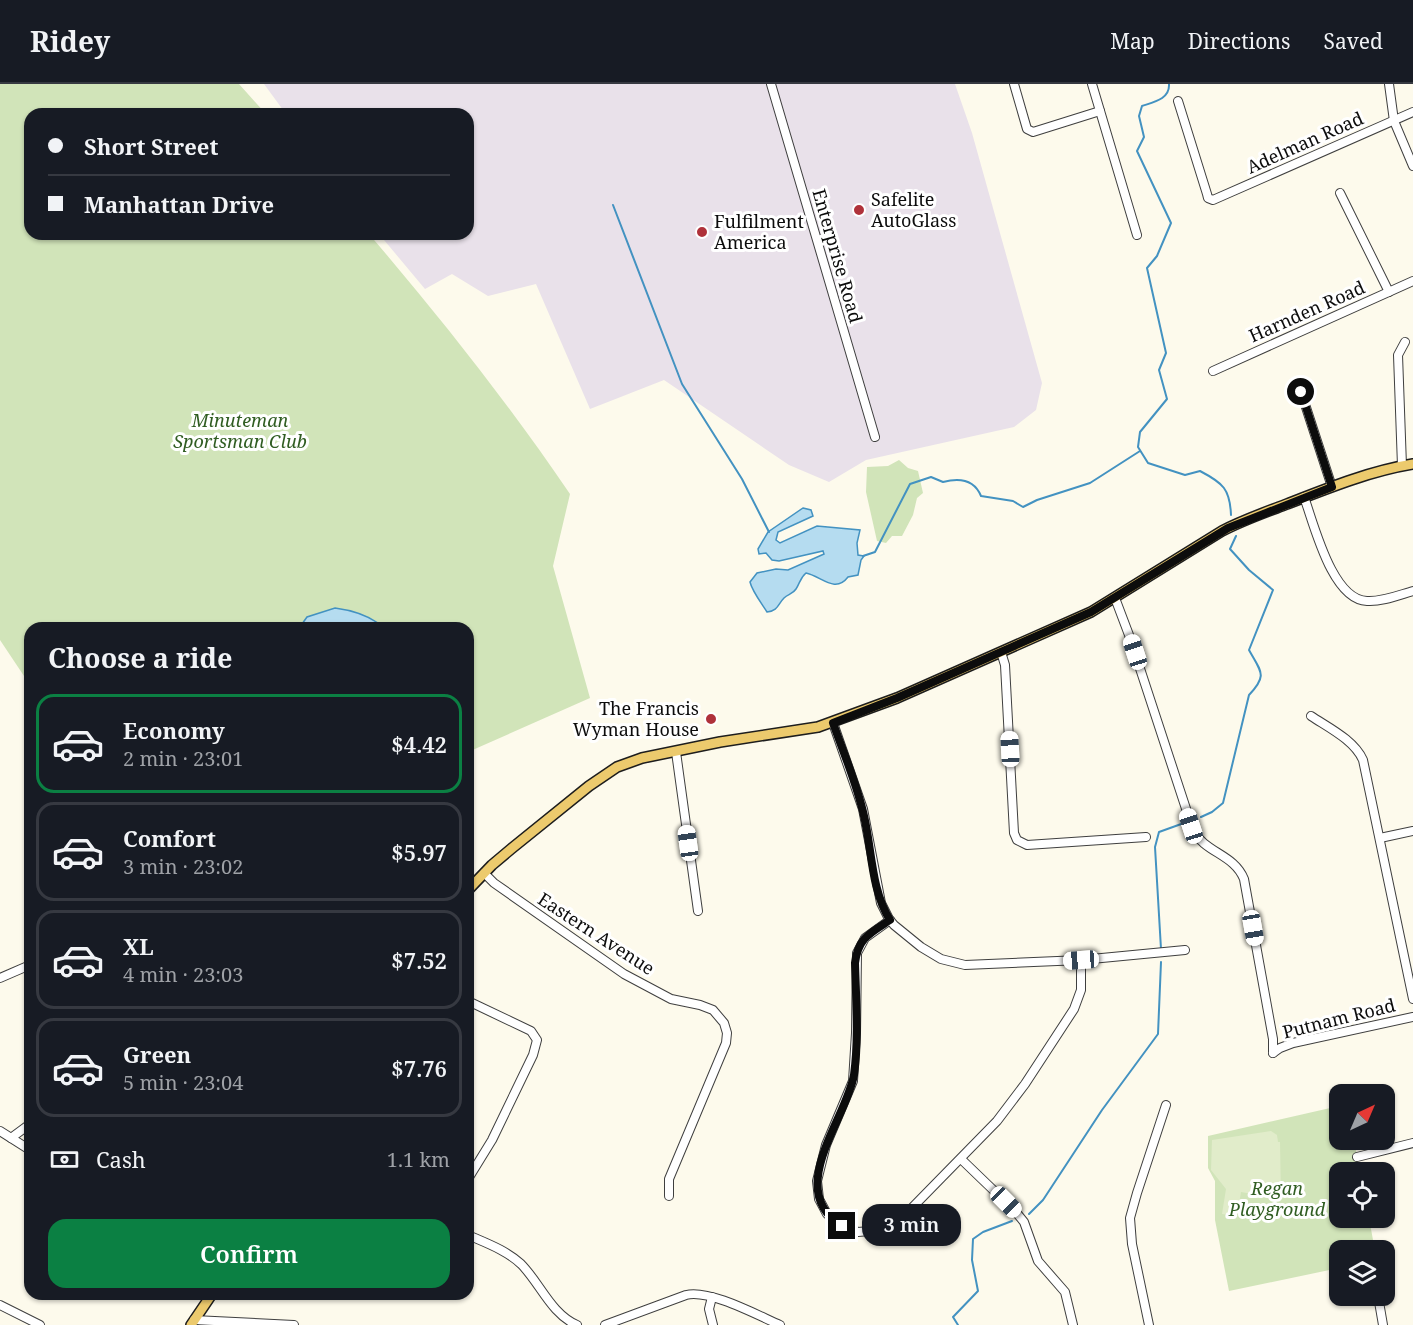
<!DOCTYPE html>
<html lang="en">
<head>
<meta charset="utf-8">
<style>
	:root { --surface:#171b24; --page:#20242c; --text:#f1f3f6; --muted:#9ea1a6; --line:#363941; --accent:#0b8043 }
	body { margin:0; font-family:"Noto Serif",serif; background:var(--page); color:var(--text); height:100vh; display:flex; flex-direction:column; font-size:22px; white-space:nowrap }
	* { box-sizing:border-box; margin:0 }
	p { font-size:20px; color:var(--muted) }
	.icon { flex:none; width:33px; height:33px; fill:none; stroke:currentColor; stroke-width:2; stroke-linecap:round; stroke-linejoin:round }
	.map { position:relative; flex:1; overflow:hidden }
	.panel { position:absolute; left:24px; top:538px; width:450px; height:678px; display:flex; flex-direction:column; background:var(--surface); border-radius:18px; box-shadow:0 2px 4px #0004 }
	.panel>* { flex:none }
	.banner { position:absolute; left:24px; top:24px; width:450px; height:132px; border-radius:18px; box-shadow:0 2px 4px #0004; display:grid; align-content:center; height:132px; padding:0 24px; background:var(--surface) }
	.needle { width:39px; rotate:44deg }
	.tools { position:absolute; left:1329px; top:1000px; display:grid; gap:12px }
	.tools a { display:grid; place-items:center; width:66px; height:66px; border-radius:12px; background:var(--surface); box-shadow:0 2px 4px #0004; font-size:30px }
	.end { position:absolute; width:27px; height:27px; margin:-14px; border:8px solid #0c0c0c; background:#fff; box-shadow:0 0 0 3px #fff }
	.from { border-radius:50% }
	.bubble { position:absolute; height:42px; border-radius:18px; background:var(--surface); box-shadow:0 2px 4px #0004; font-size:20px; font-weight:600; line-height:42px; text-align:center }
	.car { position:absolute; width:18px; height:36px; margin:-18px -9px; border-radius:8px; box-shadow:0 0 4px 2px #0007; background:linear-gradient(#fff 24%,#345 0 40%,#fff 0 76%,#345 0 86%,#fff 0) }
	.banner b { display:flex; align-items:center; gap:21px; height:57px; font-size:22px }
	.banner b+b { border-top:2px solid var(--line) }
	.banner i { width:15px; height:15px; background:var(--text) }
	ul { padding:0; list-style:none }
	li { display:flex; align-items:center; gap:18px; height:99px; margin:0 12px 9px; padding:0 12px; border:3px solid var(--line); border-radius:18px }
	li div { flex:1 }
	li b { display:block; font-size:22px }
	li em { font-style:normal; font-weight:600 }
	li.current { border-color:var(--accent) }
	li>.icon { width:54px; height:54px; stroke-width:1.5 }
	h2 { padding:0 24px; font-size:27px; line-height:72px }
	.pay { display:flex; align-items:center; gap:15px; height:66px; padding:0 24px; font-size:22px }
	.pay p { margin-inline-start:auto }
	.cta { display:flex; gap:12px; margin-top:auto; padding:12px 24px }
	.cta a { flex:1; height:69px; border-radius:18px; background:var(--accent); color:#fff; font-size:24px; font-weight:600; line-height:69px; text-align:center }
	header { display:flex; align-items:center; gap:36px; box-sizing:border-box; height:84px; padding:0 30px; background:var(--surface); border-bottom:2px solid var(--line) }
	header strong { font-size:28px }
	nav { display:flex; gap:33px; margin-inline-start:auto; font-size:21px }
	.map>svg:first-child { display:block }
	.industrial { fill:#e9e1ea }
	.green { fill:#d1e4b9 }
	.pitch { fill:#e1ecca }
	.water { fill:#b5dcf0; stroke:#4392c1; stroke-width:1.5 }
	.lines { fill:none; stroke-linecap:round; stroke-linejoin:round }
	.stream { stroke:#4392c1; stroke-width:2 }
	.minor-casing { stroke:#3f3f3f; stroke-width:10 }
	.major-casing { stroke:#1d1d1d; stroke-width:12 }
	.minor { stroke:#fff; stroke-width:8 }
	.major { stroke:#ecca6d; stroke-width:9 }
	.route { stroke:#0c0c0c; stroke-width:8 }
	.poi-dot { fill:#af313a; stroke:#fff; stroke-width:2 }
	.labels { text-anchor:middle; stroke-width:6; stroke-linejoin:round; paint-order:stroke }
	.street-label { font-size:18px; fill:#0c0c0c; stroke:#fff }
	.poi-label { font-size:18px; fill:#0c0c0c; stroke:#fff; text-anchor:start }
	.park-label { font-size:18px; font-style:italic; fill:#305d22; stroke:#fff }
</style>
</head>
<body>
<header>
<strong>Ridey</strong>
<nav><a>Map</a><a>Directions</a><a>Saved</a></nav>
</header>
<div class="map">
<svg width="1413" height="1241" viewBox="0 0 1413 1241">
	<rect width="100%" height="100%" fill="#fdfaec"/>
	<path class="industrial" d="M264,0H955L972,49L1042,299L1036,326L1014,343L866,376L829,398L789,381L664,296L590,325L536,200L488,212L452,190L425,205L379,150H468V30H286Z"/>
	<g class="green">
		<path d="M0,0H239L266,30H30V150H369C440,233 508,319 570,410L553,482L590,614L468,668V544H30V601L0,556Z"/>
		<path d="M899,376L908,384L918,387L923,409L917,414L913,431L902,452H892L886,459L877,457L866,408L867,383L888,382Z"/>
		<path d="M1339,1022L1340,1056H1354L1360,1089H1340V1134H1369L1375,1167H1340L1339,1184L1229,1207L1215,1136V1097L1208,1084V1052Z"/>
	</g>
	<path class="pitch" d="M1271,1047L1277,1051L1278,1058H1280L1281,1115L1241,1108L1237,1132L1222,1130L1226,1105L1211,1086L1212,1056Z"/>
	<g class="water">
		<path d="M803,424L811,426L813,432L778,448L776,456L780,459L817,442L860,446L857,459L858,471L864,472L861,476L858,491L848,493C835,510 821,492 806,489C800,494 800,499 796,505C793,510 788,510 784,514C778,520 778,527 767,528C762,520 752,507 750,498L757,489L776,485L788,486L824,470L823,467L779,477L772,476L766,469L759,470L758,465L768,448Z"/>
		<path d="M335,524C350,526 365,530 378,539L377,544H291L302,540L307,533Z"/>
	</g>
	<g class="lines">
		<g class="stream">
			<path d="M1169,0C1170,15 1154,18 1142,22L1139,32L1144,53L1137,67L1171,139L1157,172L1147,184L1166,269L1159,286L1167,315L1140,348L1138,363L1148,379L1185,391L1200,387C1223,399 1230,405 1231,431"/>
			<path d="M613,121L682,300L742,395L769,448"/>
			<path d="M863,472L875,468L910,400L931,393L943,398C958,394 974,395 981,412L1013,417L1023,423L1037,416L1090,399L1140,367"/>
			<path d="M1201,733L1212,728L1223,719L1249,611C1268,591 1261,588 1249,566L1273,506L1249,486L1230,465L1236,452"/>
			<path d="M1161,865L1155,763L1159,748L1184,739"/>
			<path d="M1029,1130L1043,1116L1102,1026L1158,950L1161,878"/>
			<path d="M958,1241L953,1233L978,1207L972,1176L973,1155L983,1148L1012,1137"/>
		</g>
		<defs>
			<g id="minor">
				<path d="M771,0L875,353"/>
				<path d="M1014,0L1027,45L1033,48L1100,27"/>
				<path d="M1092,0L1137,151"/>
				<path d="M1389,0L1394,37L1413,82"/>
				<path d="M1178,17L1207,110L1208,114L1213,116L1413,28"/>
				<path d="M1340,109L1389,208"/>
				<path d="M1213,287L1413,197"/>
				<path d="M1301,308L1332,403"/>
				<path d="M1402,382L1398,271L1405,258"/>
				<path d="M1304,413C1314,440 1332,516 1367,517C1382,518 1399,511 1413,507"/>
				<path d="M1115,514L1129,551L1193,746C1205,769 1234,770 1244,795L1273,955V969"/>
				<path d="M1001,568L1005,581L1014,749L1017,756L1027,761L1146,753"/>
				<path d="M1311,632C1329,644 1354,656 1363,676L1413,915"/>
				<path d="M833,639L863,725L881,819L889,835L894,841L921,863L941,875L965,881L1081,876L1185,866"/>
				<path d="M676,668L698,827"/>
				<path d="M1380,754L1413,747"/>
				<path d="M484,789L494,799L624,890L671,915L700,921L713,926L724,939L727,949L726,959L669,1095V1112"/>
				<path d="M890,836L865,854L857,869L856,949L853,997L826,1061L817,1097L819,1115L827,1130L841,1142L858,1148L882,1146L902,1134L997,1037L1025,1000L1074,925L1081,906V876"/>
				<path d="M0,894L30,881"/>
				<path d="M468,917L531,947L537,956L533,971L492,1056L468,1095"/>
				<path d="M1273,969L1280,964L1293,959L1413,933"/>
				<path d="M0,1047L30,1066"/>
				<path d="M11,1054L30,1040"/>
				<path d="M1357,1073L1413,1059"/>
				<path d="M961,1075L1015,1127L1024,1138L1038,1177L1065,1208L1073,1241"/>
				<path d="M468,1151C486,1159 506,1166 521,1180C540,1199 551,1230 577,1241"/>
				<path d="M1378,1212L1383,1241"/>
				<path d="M712,1213L709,1225L713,1241"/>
				<path d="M0,1221L40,1241"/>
				<path d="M194,1236L294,1241"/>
				<path d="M605,1241L686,1211C709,1205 757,1231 780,1241"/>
				<path d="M1149,1241L1132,1160L1130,1134L1137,1109L1166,1021"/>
			</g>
			<g id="major">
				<path d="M468,806L492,781L511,765L589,702L617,683L642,674L720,658L818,643L897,614L1091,528L1222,447C1243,436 1266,428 1287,420C1328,404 1370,387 1413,380"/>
				<path d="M191,1241L212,1210"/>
			</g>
		</defs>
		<use href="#minor" class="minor-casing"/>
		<use href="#major" class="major-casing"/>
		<use href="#minor" class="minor"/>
		<use href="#major" class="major"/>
	</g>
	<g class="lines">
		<path class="route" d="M842,1142C784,1106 846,1036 854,991C859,954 856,916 855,879C858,854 870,849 890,836C871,806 872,766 864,732C857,700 844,670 833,639L897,614L1091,528L1228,444L1332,403L1301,308"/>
	</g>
	<g class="poi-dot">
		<circle cx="859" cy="126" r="6"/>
		<circle cx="702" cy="148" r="6"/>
		<circle cx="711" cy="635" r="6"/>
	</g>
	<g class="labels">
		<g class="street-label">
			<text transform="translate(1305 59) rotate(-24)" y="6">Adelman Road</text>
			<text transform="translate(837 172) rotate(74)" y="6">Enterprise Road</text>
			<text transform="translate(1307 228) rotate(-24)" y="6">Harnden Road</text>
			<text transform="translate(596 850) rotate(33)" y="6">Eastern Avenue</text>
			<text transform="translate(1339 935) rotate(-14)" y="6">Putnam Road</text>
		</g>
		<g class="poi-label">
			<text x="871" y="122">Safelite<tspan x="871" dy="21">AutoGlass</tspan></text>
			<text x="714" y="144">Fulfilment<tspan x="714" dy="21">America</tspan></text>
			<text x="699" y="631" text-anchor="end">The Francis<tspan x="699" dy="21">Wyman House</tspan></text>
		</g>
		<g class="park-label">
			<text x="240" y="343">Minuteman<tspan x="240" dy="21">Sportsman Club</tspan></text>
			<text x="1277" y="1111">Regan<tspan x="1277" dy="21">Playground</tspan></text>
		</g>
	</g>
</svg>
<div class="tools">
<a><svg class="needle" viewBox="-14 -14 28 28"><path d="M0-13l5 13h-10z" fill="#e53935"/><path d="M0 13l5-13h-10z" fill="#9ea1a6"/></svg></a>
<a><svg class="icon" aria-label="locate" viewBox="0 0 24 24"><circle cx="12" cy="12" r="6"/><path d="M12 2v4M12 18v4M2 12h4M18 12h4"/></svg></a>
<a><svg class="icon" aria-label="layers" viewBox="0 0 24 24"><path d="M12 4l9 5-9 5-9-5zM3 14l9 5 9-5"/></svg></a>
</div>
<i class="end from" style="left:1301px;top:308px"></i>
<i class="end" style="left:842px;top:1142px"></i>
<div class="bubble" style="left:862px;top:1120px;width:99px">3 min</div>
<i class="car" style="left:1135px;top:568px;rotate:342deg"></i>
<i class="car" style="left:1010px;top:665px;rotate:357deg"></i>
<i class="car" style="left:1191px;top:742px;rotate:342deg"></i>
<i class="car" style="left:688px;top:759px;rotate:352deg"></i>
<i class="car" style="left:1253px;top:844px;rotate:170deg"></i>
<i class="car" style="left:1081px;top:876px;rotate:266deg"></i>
<i class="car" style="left:1006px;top:1118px;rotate:135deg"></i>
<div class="banner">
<b><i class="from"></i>Short Street</b>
<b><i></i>Manhattan Drive</b>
</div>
<section class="panel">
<h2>Choose a ride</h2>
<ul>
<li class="current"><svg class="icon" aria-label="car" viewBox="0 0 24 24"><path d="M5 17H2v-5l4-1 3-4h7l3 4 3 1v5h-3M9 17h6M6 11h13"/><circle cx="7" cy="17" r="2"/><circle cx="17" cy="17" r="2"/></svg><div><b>Economy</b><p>2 min · 23:01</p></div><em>$4.42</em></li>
<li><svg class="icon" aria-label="car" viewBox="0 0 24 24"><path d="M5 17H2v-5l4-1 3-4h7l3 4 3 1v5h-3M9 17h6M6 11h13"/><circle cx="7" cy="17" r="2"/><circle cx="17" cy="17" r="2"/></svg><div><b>Comfort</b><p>3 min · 23:02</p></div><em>$5.97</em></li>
<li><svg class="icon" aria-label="car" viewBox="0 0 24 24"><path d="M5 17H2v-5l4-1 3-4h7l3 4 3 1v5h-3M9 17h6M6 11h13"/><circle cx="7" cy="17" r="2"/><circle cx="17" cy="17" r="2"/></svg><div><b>XL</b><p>4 min · 23:03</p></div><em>$7.52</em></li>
<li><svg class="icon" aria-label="car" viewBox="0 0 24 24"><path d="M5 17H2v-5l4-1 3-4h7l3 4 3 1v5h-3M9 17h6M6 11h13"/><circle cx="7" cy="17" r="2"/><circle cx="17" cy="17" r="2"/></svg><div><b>Green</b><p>5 min · 23:04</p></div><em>$7.76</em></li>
</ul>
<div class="pay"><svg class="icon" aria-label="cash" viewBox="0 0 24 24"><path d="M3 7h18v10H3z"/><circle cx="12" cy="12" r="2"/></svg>Cash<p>1.1 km</p></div>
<div class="cta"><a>Confirm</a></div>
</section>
</div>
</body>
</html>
